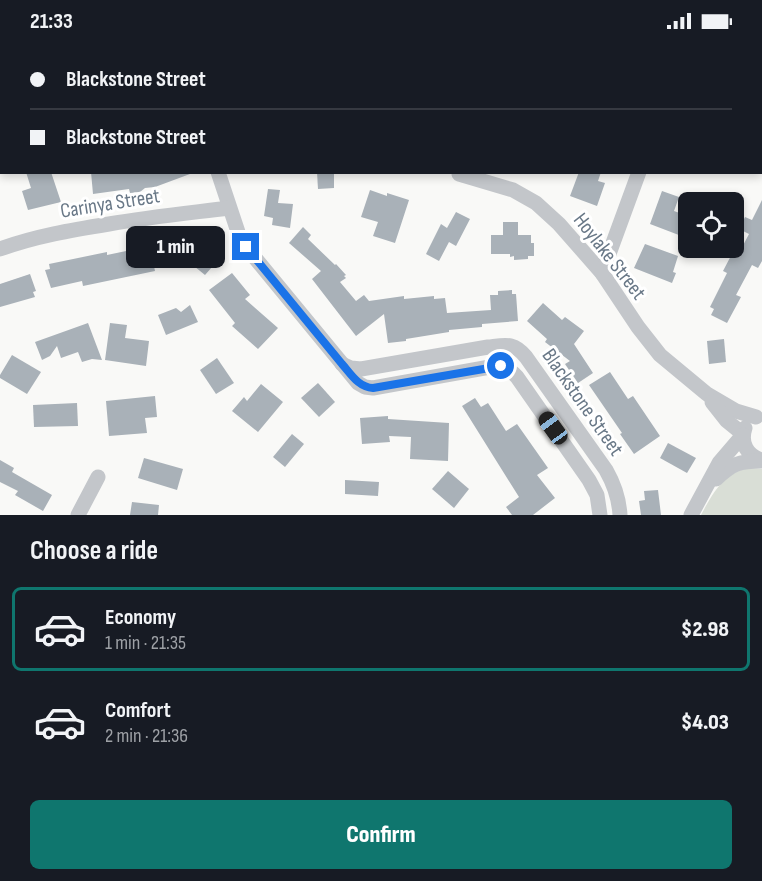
<!DOCTYPE html>
<html lang="en">
<head>
<meta charset="utf-8">
<style>
	:root { --surface:#171b24; --page:#242831; --text:#f1f3f6; --muted:#9ea1a6; --line:#363941; --accent:#0f766e }
	body { margin:0; font-family:"Sofia Sans Condensed",sans-serif; background:var(--page); color:var(--text); height:100vh; display:flex; flex-direction:column; font-size:22px; white-space:nowrap }
	* { box-sizing:border-box; margin:0 }
	p { font-size:20px; color:var(--muted) }
	.icon { flex:none; width:33px; height:33px; fill:none; stroke:currentColor; stroke-width:2; stroke-linecap:round; stroke-linejoin:round }
	.map { position:relative; height:473px; overflow:hidden }
	.drawer { display:flex; flex-direction:column; background:var(--surface); flex:1 }
	.drawer>* { flex:none }
	.hud { position:absolute; left:0px; top:0px; width:762px; height:132px; box-shadow:0 3px 9px #0003; display:grid; align-content:center; height:132px; padding:0 30px; background:var(--surface) }
	.tools { position:absolute; left:678px; top:150px; display:grid; gap:12px }
	.tools a { display:grid; place-items:center; width:66px; height:66px; border-radius:9px; background:var(--surface); box-shadow:0 3px 9px #0003; font-size:30px }
	.end { position:absolute; width:27px; height:27px; margin:-14px; border:8px solid #1a73e8; background:#fff; box-shadow:0 0 0 3px #fff }
	.from { border-radius:50% }
	.bubble { position:absolute; height:42px; border-radius:9px; background:var(--surface); box-shadow:0 3px 9px #0003; font-size:20px; font-weight:800; line-height:42px; text-align:center }
	.car { position:absolute; width:18px; height:36px; margin:-18px -9px; border-radius:8px; box-shadow:0 0 4px 2px #0007; background:linear-gradient(#222 24%,#8ab4d8 0 40%,#222 0 76%,#8ab4d8 0 86%,#222 0) }
	.hud b { display:flex; align-items:center; gap:21px; height:57px; font-size:22px }
	.hud b+b { border-top:2px solid var(--line) }
	.hud i { width:15px; height:15px; background:var(--text) }
	ul { padding:0; list-style:none }
	li { display:flex; align-items:center; gap:18px; height:84px; margin:0 12px 9px; padding:0 18px; border:3px solid transparent; border-radius:9px }
	li div { flex:1 }
	li b { display:block; font-size:22px }
	li em { font-style:normal; font-weight:800 }
	li.active { border-color:var(--accent) }
	li>.icon { width:54px; height:54px; stroke-width:1.5 }
	h2 { padding:0 30px; font-size:27px; line-height:72px }
	.action { display:flex; gap:12px; margin-top:auto; padding:12px 30px }
	.action a { flex:1; height:69px; border-radius:9px; background:var(--accent); color:#fff; font-size:24px; font-weight:800; line-height:69px; text-align:center }
	.status { display:flex; justify-content:space-between; align-items:center; height:42px; padding:0 30px; background:var(--surface); direction:ltr }
	.status svg { height:16px; fill:currentColor }
	.map>svg:first-child { display:block }
	.green { fill:#d9ded6 }
	.building { fill:#a9b1b8 }
	.lines { fill:none; stroke-linecap:round; stroke-linejoin:round }
	.street { stroke:#c3c6ca; stroke-width:15 }
	.route { stroke:#1a73e8; stroke-width:8 }
	.labels { text-anchor:middle; stroke-width:6; stroke-linejoin:round; paint-order:stroke }
	.street-label { font-size:21px; fill:#697887; stroke:#fff }
</style>
</head>
<body>
<div class="status"><b>21:33</b><svg viewBox="0 0 49 12"><path d="M0 12V9h3v3zM5 12V6h3v6zM10 12V3h3v9zM15 12V0h3v12zM26 1h20v11H26zM47 4h2v5h-2z"/></svg></div>
<div class="map">
<svg width="762" height="473" viewBox="0 0 762 473">
	<rect width="100%" height="100%" fill="#f9f9f7"/>
	<path class="green" d="M752,426L762,427V473H701C713,451 725,428 752,426Z"/>
	<g class="building">
		<path d="M26,130H51L61,160L28,168L22,149L31,146Z"/>
		<path d="M91,130H190V132L155,145L145,146L140,150L130,151L129,147L93,152Z"/>
		<path d="M317,130H334V146L318,147Z"/>
		<path d="M579,130H601L598,139L605,141L597,164L570,154Z"/>
		<path d="M268,147L280,148L278,161L293,162L290,186L272,183L273,176L264,174Z"/>
		<path d="M370,148L387,154V151L409,158L395,201L373,194L378,180L361,175Z"/>
		<path d="M662,149L679,155L674,169L688,174V183L684,195L650,182Z"/>
		<path d="M762,158V219L758,226L752,223L736,253L741,255L727,281L711,273L714,267L710,265L727,231L723,229L734,208L739,211L749,192L739,187L745,175L752,178Z"/>
		<path d="M456,170L470,177L456,204L449,200L439,219L426,212L441,182L447,186Z"/>
		<path d="M503,180H518V193H531V201H534V214H528V217L514,218V214L510,215V212H491V193H503Z"/>
		<path d="M303,185L311,193L308,197L335,223L336,222L346,233L344,234L346,236L340,240L356,259L364,253L369,259L404,254V257L434,254V257L445,256L447,271L491,268L490,253H498V249L512,248V252H516L518,279L482,282V285L449,288V290L406,297V299L388,301L384,272L356,294L312,237L321,229L289,201Z"/>
		<path d="M189,194L205,207L207,205L220,216L205,233L189,220L184,226L171,215Z"/>
		<path d="M645,202L678,214L673,230L676,231L672,241L634,226Z"/>
		<path d="M150,204L155,229L83,244L82,239L51,246L45,228L50,227L49,222L107,210V213Z"/>
		<path d="M232,231L250,253L245,257L278,286L258,307L232,284L235,281L209,248Z"/>
		<path d="M30,232L36,249L33,250L35,255L0,265V242Z"/>
		<path d="M543,261L562,278L565,275L584,289L574,302L593,331L578,341L565,322L570,319L545,300L547,297L527,279Z"/>
		<path d="M190,263L198,280L166,293L158,273L176,266L181,270Z"/>
		<path d="M88,281L102,318L92,317L82,320L78,310L61,316L57,304L50,314L42,318L35,300Z"/>
		<path d="M110,281L127,283L125,296L149,299L146,324L105,318Z"/>
		<path d="M724,297L726,320L709,322L707,299Z"/>
		<path d="M12,313L41,330L27,352L0,336V333Z"/>
		<path d="M217,316L234,341L216,352L200,328Z"/>
		<path d="M610,330L628,357L633,354L660,394L634,412L620,392L622,391L589,343Z"/>
		<path d="M318,341L335,360L319,375L301,356Z"/>
		<path d="M261,342L283,360L258,390L232,369L244,355L247,359Z"/>
		<path d="M155,354L157,375L145,376L147,391L109,394L106,359Z"/>
		<path d="M475,356L481,365L488,361L506,389L517,382L548,426L537,433L555,456L533,473H512L506,465L519,455L462,364Z"/>
		<path d="M77,361L78,384L34,385L33,363Z"/>
		<path d="M388,374V377L449,381L448,419L410,417L411,395L389,394L390,400L362,402L360,376Z"/>
		<path d="M292,392L304,402L285,425L273,415Z"/>
		<path d="M668,401L696,416L687,431L660,416Z"/>
		<path d="M144,416L183,427L177,448L138,436Z"/>
		<path d="M0,418L14,426L12,430L52,453L43,469L15,453L18,449L0,440Z"/>
		<path d="M448,429L469,447L454,466L432,447Z"/>
		<path d="M345,438L379,440L378,454L345,452Z"/>
		<path d="M658,448L661,473H641L639,459L645,458L644,449Z"/>
		<path d="M132,460L159,463L158,473H130Z"/>
	</g>
	<g class="lines">
		<g class="street">
			<path d="M172,0L173,2"/>
			<path d="M574,0L575,2"/>
			<path d="M218,130L239,193L246,205L358,341L365,345L373,346L490,325C502,324 509,326 517,335L589,438L597,453L600,473"/>
			<path d="M459,132L513,148L536,161L559,182L602,231L638,285L660,313L707,352L736,369L756,375"/>
			<path d="M0,207C36,194 72,188 109,182C149,175 189,171 229,166"/>
			<path d="M602,231L639,130"/>
			<path d="M342,322L351,326L361,327L488,305C506,303 514,300 526,315L606,428C614,442 619,456 620,473"/>
			<path d="M712,360L727,379L743,392"/>
			<path d="M745,386C740,401 747,414 762,418"/>
			<path d="M716,437C732,422 739,419 761,419"/>
			<path d="M78,473L98,435"/>
			<path d="M691,473L719,421L743,393"/>
		</g>
	</g>
	<g class="lines">
		<path class="route" d="M246,205L342,322C351,332 358,345 373,346L501,324"/>
	</g>
	<g class="labels">
		<g class="street-label">
			<text transform="translate(110 161) rotate(-9)" y="7">Carinya Street</text>
			<text transform="translate(610 214) rotate(52)" y="7">Hoylake Street</text>
			<text transform="translate(583 360) rotate(55)" y="7">Blackstone Street</text>
		</g>
	</g>
</svg>
<div class="tools">
<a><svg class="icon" aria-label="locate" viewBox="0 0 24 24"><circle cx="12" cy="12" r="6"/><path d="M12 2v4M12 18v4M2 12h4M18 12h4"/></svg></a>
</div>
<i class="end from" style="left:501px;top:324px"></i>
<i class="end" style="left:246px;top:205px"></i>
<div class="bubble" style="left:126px;top:184px;width:99px">1 min</div>
<i class="car" style="left:553px;top:386px;rotate:324deg"></i>
<div class="hud">
<b><i class="from"></i>Blackstone Street</b>
<b><i></i>Blackstone Street</b>
</div>
</div>
<section class="drawer">
<h2>Choose a ride</h2>
<ul>
<li class="active"><svg class="icon" aria-label="car" viewBox="0 0 24 24"><path d="M5 17H2v-5l4-1 3-4h7l3 4 3 1v5h-3M9 17h6M6 11h13"/><circle cx="7" cy="17" r="2"/><circle cx="17" cy="17" r="2"/></svg><div><b>Economy</b><p>1 min · 21:35</p></div><em>$2.98</em></li>
<li><svg class="icon" aria-label="car" viewBox="0 0 24 24"><path d="M5 17H2v-5l4-1 3-4h7l3 4 3 1v5h-3M9 17h6M6 11h13"/><circle cx="7" cy="17" r="2"/><circle cx="17" cy="17" r="2"/></svg><div><b>Comfort</b><p>2 min · 21:36</p></div><em>$4.03</em></li>
</ul>
<div class="action"><a>Confirm</a></div>
</section>
</body>
</html>
